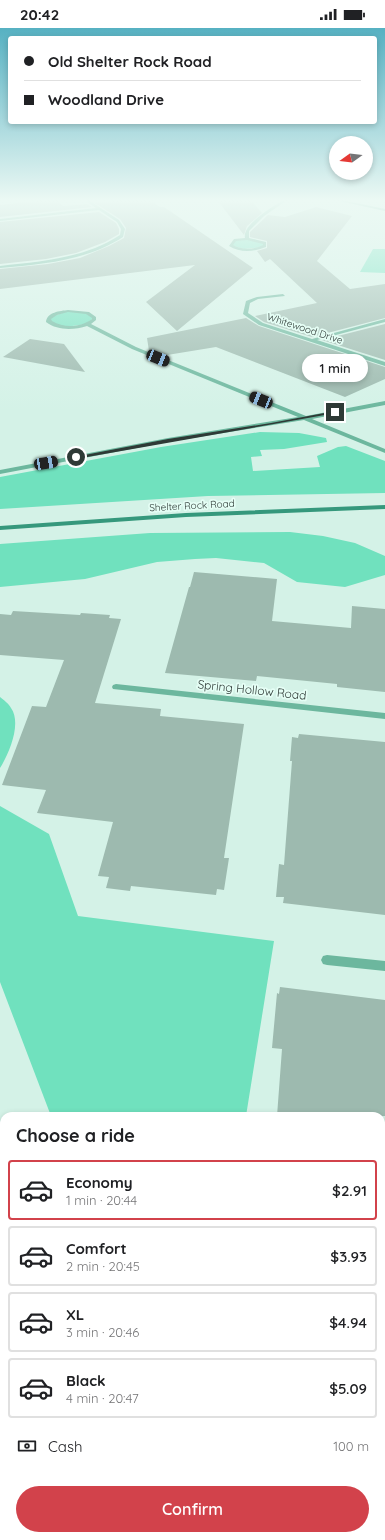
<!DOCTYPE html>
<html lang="en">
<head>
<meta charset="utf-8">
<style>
	:root { --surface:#fff; --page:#f6f6f6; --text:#202124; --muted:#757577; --line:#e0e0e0; --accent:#d2424b }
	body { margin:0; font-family:Quicksand,sans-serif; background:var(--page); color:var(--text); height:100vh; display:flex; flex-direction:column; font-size:15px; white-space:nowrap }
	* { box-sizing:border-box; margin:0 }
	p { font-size:13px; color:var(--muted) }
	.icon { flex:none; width:22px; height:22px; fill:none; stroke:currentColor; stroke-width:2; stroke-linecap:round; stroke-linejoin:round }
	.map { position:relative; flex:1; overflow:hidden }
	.drawer { position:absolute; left:0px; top:1084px; width:385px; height:428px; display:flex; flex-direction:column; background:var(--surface); border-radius:12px 12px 0 0; box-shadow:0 2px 6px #0003 }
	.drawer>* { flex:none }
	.top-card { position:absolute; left:8px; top:8px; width:369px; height:88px; border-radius:4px; box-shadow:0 2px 6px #0003; display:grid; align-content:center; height:88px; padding:0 16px; background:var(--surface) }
	.needle { width:26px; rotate:255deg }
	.fabs { position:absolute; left:329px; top:108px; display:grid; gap:8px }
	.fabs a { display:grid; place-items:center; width:44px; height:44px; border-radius:50%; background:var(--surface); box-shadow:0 2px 6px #0003; font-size:20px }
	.end { position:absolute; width:18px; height:18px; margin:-9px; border:5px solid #2e3a36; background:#fff; box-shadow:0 0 0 2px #fff }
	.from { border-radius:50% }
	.bubble { position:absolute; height:28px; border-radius:14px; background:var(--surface); box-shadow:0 2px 6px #0003; font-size:13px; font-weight:600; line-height:28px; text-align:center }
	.car { position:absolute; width:12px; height:24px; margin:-12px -6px; border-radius:5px; box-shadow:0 0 3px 1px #0007; background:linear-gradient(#222 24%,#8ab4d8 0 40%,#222 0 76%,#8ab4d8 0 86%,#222 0) }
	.top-card b { display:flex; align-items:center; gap:14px; height:38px; font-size:15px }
	.top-card b+b { border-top:1px solid var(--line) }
	.top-card i { width:10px; height:10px; background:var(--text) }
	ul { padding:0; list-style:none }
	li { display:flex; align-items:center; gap:12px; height:60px; margin:0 8px 6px; padding:0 8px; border:2px solid var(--line); border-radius:4px }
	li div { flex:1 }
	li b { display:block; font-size:15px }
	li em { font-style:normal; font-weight:600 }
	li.selected { border-color:var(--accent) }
	li>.icon { width:36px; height:36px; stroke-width:1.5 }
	h2 { padding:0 16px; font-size:18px; line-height:48px }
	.pay { display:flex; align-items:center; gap:10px; height:44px; padding:0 16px; font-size:15px }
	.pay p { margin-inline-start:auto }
	.cta { display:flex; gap:8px; margin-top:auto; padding:8px 16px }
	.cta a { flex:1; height:46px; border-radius:24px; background:var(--accent); color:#fff; font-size:16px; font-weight:600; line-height:46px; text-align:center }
	.status { display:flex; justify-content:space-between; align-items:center; height:28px; padding:0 20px; background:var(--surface); direction:ltr }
	.status svg { height:11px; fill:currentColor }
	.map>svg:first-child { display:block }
	.green { fill:#70e1be }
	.building { fill:#9dbaaf }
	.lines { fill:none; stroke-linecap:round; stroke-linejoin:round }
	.street { fill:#6cb79e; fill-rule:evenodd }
	.secondary { fill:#35987c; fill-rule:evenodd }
	.route { fill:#2e3a36 }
	.labels { text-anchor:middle; stroke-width:3.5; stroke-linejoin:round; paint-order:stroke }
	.far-street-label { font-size:10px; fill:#2e3a36; stroke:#e5fef5 }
	.street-label { font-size:12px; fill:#2e3a36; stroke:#e5fef5 }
</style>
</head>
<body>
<div class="status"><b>20:42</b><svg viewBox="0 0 49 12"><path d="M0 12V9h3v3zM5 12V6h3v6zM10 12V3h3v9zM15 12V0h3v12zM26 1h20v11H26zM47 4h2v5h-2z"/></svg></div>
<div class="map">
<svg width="385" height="1512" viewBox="0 0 385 1512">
	<rect width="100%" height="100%" fill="#d4f2e7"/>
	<g class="green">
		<path d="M253,211L265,215L263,219L244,221L230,217L235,212Z"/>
		<path d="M373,221H385V245L360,244Z"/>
		<path d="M68,283L82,284L94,289L87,296L65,299L49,294L51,289Z"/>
		<path d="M260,404L299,405L326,410L327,414L284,421L260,422L262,428L251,429L253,443L320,439L317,428L338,419L346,418L385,433V465L208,468L0,481V449L161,419Z"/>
		<path d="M290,504L323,508L355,515L385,528V547L345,559L297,554L264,535L216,530L195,531L157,534L85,551L0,559V516L150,505Z"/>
		<path d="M0,669C4,672 9,676 11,680C22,695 9,726 0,740Z"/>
		<path d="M0,778L49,806L78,888L274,913L246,1088H51L0,954Z"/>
	</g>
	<g class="building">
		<path d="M56,171L63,178L87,176L92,179L0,189V177Z"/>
		<path d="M131,171H148L160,179H164L253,240L177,303L146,274L195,237L0,261V241L48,236L80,230L109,218L124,210L126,200L120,191L95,175Z"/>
		<path d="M250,171L262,185L247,198L244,207L218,173Z"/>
		<path d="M316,179L352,188L317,233L350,261L385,256V290L312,309L264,294L255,288L317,275L270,231L265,234L257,223L267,220V213L250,209V204L268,187L285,189Z"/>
		<path d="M99,184L116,195L119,201V206L105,214L76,225L46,231L0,236V194Z"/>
		<path d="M246,290L259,298L385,339V351L345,369L216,319L161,328L149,323L147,310Z"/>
		<path d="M385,296V332L322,312Z"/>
		<path d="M30,311L64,316L85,344L3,329Z"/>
		<path d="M194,544L277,551L272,593L351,600L352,578L385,581V664L337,659V656L257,648L256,653L165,645L189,559H190Z"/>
		<path d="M13,583L80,587L81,585L110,587L109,590L121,591L95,675L161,681L160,688L244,696L224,830H229L224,862L217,861L216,867L131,858L130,863L106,860L109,849L98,848L113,794L37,785L46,762L2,757L32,678L46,679L64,632L0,627V586L11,587Z"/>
		<path d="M299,706L385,714V887L283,875L284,869H276L279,836L284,837L292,733H290L292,709L298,710Z"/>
		<path d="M280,959L385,972V1088H277L282,1021L272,1020L277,965L279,966Z"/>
	</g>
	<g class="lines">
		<g class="street">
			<path d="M83,171H87L119,192L125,201L123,209C86,233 43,236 0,240V238C42,233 83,231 120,207L121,201L117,194L99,182L0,193V191L96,180Z"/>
			<path d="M285,171H289L264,188L249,203V210L266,214V219C254,224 240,225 229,218L234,211L245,210C242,196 274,178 285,171ZM247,212L263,216V217C253,222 242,222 233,217L236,213Z"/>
			<path d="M283,266L285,268L258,271L250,275L248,285L263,295L312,311L385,291V294L317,312L385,334V338L259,297L243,286L246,273L257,269Z"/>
			<path d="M68,282L89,284L96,289V292L91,296L136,319L306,388L385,373V377L312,391L385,421V425L304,392L168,414L0,446V442L168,410L298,389L132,321L87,298C74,302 58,303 46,294C47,284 60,283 68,282ZM68,284L86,286L92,290V291C80,300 64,300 52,293L51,291L57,287Z"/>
			<path d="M116,656L385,685V691L113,661L112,659L113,657Z"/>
			<path d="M327,927L385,933V943L327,937L323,936L321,932L323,928Z"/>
		</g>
		<g class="secondary">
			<path d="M330,171H337L385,181V183Z"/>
			<path d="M385,477V481L186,489L0,502V498L186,485Z"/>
		</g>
	</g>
	<linearGradient id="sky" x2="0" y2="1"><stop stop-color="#56b1c2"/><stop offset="0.45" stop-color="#ecf9f4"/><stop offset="1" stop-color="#ecf9f4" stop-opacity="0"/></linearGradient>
	<rect width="385" height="383" fill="url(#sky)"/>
	<path class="route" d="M335,383L336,385L76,431L74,429L168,411L271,395Z"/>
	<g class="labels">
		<g class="far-street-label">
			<text transform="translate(305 300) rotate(18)" y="4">Whitewood Drive</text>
			<text transform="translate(192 477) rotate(-3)" y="4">Shelter Rock Road</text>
		</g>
		<g class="street-label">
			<text transform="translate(252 662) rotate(6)" y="4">Spring Hollow Road</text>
		</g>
	</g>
</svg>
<div class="fabs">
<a><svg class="needle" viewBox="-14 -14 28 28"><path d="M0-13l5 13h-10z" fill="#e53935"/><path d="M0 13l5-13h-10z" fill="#757577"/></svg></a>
</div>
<i class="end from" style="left:76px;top:429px"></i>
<i class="end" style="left:335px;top:384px"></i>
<div class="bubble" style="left:302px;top:326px;width:66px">1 min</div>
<i class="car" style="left:158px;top:330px;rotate:112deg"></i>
<i class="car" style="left:261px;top:372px;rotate:292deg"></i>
<i class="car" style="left:46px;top:435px;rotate:80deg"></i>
<div class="top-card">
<b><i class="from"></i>Old Shelter Rock Road</b>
<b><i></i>Woodland Drive</b>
</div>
<section class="drawer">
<h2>Choose a ride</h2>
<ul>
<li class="selected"><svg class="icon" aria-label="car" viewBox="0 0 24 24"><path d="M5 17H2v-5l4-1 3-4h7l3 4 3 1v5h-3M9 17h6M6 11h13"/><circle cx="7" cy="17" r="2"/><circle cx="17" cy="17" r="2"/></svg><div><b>Economy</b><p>1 min · 20:44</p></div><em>$2.91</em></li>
<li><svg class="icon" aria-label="car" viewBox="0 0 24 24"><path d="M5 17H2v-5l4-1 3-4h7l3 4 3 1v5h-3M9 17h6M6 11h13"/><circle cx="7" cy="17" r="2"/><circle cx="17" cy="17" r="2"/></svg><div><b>Comfort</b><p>2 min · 20:45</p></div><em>$3.93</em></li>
<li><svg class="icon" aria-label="car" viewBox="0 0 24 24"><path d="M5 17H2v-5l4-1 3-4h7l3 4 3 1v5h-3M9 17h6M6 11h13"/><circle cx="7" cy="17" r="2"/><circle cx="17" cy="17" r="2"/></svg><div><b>XL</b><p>3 min · 20:46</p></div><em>$4.94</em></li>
<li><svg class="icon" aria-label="car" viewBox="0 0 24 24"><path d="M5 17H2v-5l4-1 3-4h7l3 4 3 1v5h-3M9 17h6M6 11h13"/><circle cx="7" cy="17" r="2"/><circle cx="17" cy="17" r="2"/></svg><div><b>Black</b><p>4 min · 20:47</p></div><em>$5.09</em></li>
</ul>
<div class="pay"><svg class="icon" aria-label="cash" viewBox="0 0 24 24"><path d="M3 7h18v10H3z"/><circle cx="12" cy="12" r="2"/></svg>Cash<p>100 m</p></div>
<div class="cta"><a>Confirm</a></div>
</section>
</div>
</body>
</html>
